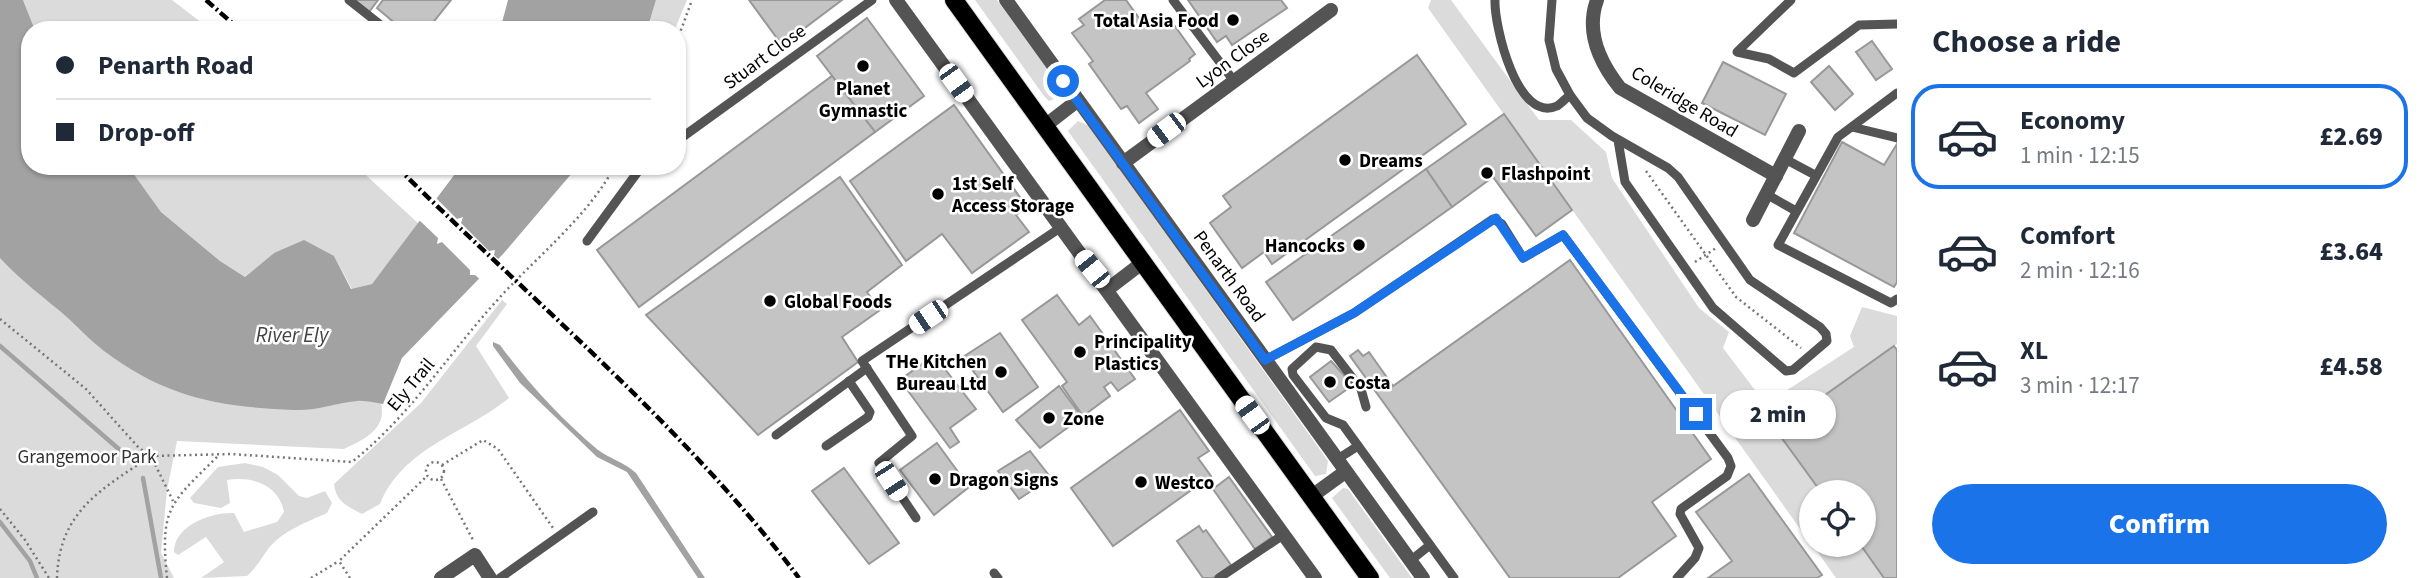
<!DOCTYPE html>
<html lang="en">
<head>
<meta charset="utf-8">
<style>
	:root { --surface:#fff; --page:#f6f6f7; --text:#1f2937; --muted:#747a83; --line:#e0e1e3; --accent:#1a73e8 }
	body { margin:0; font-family:"Source Sans 3",sans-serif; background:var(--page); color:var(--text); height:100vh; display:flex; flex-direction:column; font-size:26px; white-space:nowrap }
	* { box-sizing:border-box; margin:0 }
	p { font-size:23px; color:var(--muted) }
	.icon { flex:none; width:38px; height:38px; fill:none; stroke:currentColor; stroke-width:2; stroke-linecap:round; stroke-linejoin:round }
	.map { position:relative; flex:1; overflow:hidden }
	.sheet { display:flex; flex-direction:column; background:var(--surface); width:525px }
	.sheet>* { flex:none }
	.hud { position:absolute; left:21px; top:21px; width:665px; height:154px; border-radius:28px; box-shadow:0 2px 5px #0004; display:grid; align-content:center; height:154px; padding:0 35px; background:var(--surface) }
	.fabs { position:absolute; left:1799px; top:480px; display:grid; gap:14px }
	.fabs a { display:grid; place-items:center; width:77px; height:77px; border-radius:50%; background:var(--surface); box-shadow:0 2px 5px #0004; font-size:35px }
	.end { position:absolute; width:32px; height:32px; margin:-16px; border:9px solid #1a73e8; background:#fff; box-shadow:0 0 0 4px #fff }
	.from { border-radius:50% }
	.bubble { position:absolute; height:49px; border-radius:24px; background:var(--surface); box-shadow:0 2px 5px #0004; font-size:23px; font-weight:800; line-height:49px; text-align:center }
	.car { position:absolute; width:21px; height:42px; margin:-21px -10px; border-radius:9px; box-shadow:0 0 5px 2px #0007; background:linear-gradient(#fff 24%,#345 0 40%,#fff 0 76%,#345 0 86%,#fff 0) }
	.hud b { display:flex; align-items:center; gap:24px; height:66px; font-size:26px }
	.hud b+b { border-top:2px solid var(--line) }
	.hud i { width:18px; height:18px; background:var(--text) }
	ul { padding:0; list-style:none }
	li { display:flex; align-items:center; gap:21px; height:105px; margin:0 14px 10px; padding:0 21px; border:4px solid transparent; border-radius:28px }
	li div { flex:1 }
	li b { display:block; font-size:26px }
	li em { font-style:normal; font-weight:800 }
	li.on { border-color:var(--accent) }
	li>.icon { width:63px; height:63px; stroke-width:1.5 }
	h2 { padding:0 35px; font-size:32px; line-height:84px }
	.cta { display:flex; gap:14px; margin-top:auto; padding:14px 35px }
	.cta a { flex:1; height:80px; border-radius:42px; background:var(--accent); color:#fff; font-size:28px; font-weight:800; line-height:80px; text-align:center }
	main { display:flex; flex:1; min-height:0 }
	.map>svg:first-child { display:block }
	.green { fill:#dbdbdb }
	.water { fill:#a2a2a2 }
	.pier { fill:#fff }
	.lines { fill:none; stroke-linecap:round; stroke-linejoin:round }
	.stream { stroke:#a2a2a2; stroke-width:4.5 }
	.building { fill:#c4c4c4; stroke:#989898; stroke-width:2 }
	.primary-casing { stroke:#dbdbdb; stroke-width:20 }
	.path { stroke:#767676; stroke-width:2.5; stroke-dasharray:2 3.5; stroke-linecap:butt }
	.lane { stroke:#545454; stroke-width:9 }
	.street { stroke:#545454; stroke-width:14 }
	.primary { stroke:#000; stroke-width:18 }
	.rail { stroke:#000; stroke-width:4.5; stroke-dasharray:10 3.5 2 3.5; stroke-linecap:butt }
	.route { stroke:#1a73e8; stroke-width:9 }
	.poi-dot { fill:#000; stroke:#fff; stroke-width:2.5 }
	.labels { text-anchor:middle; stroke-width:5; stroke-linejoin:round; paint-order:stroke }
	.poi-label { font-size:19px; font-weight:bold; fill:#000; stroke:#fff; text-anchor:start }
	.street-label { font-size:19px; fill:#000; stroke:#fff }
	.park-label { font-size:19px; fill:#323232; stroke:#fff }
	.water-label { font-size:21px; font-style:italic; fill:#434343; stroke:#fff }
</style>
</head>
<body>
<main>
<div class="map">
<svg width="1897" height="578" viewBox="0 0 1897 578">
	<rect width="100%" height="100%" fill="#fff"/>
	<g class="green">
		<path d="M23,0H172L211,30H35Z"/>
		<path d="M656,0H687L675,29L650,20Z"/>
		<path d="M975,0H997L1059,85L1054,99L1049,101L1044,96Z"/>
		<path d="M1431,0H1451L1539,120H1571L1606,152L1612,178L1699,308L1729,332L1723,348L1758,394H1781L1854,347L1850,336L1862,307L1897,316V344L1777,430L1821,492H1811V544L1428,8Z"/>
		<path d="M1078,121L1089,126L1328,461L1326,474L1315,476L1068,131Z"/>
		<path d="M128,166H356L419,224L372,284L352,289L334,256L274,253L245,277L220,261L161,212Z"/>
		<path d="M0,254L352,398L381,403C387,429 365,439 344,449L177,441L167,490L161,553L174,578H0Z"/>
		<path d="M502,300L507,304L476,346L509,398C465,434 403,447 380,504L362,514C347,506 336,502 334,484L421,403Z"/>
		<path d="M245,463L263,467L278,475L299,496L307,498L325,491L332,503L327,513C307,522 282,531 268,549C261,559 256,568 247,576L201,578L224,562L206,537L178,555L174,552C174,525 212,512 234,513L244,532L277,522L284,512C279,484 251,476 227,480L230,503L221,508L194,503L190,498L218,467Z"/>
		<path d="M1343,488L1348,489L1412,578H1390L1332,498Z"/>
		<path d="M1812,544H1860L1884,578H1836Z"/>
	</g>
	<g class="water">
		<path d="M0,0H23L35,30H30V166H128L161,212L220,261L245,277L274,253L304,240L334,256L351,289L372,284L461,166H578L504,253L402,358L383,404C375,403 365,400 357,401C335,403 317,411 294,410C218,407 165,397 104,351C91,341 80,329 68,318C45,298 21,281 0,258Z"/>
		<path d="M508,0H656L647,30H500Z"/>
		<path d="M493,342L500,345C528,383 561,419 598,450C610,459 624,462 636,473L705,578H698L627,472L597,457L520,383L493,346Z"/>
	</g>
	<path class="pier" d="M435,197L457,219L463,217L461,223L489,251L495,250L494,255L501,262L482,281L475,275H470V270L442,242L437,244L438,238L418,219Z"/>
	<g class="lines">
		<g class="stream">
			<path d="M0,346L128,457"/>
			<path d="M143,478L161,578"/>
			<path d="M0,522L30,561L37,578"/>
		</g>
	</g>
	<g class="building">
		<path d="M354,0H378L369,12Z"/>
		<path d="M383,0H451L427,30H403L377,8Z"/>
		<path d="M749,0H842L782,45Z"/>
		<path d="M1105,0H1126L1144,25L1157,15L1163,23L1169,18L1195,54L1189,59L1190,61L1146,93L1158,109L1139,123L1127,106L1121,109L1089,64L1093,61L1072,33L1084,25L1079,19Z"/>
		<path d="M1188,0H1281L1287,8L1232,45L1226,36L1217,42Z"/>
		<path d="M867,18L924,96L875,132L817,56Z"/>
		<path d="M1872,41L1892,69L1876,80L1856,52Z"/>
		<path d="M1417,55L1466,124L1272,264L1264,252L1242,268L1210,223L1231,207L1223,196Z"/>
		<path d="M1723,62L1786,94L1765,135L1702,103Z"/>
		<path d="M1829,66L1853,94L1835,110L1811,82Z"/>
		<path d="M832,76L875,132L639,307L597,250Z"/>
		<path d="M954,105L1027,207L1016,215L1029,232L972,273L942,234L906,261L850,181Z"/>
		<path d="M1504,114L1572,210L1536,236L1493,177L1452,207L1426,169Z"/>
		<path d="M1842,142L1884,165L1897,144V282L1894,287L1794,233Z"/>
		<path d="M1426,169L1452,207L1293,320L1266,282Z"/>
		<path d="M840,177L902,265L867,292L880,310L842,337L858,362L758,435L646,315Z"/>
		<path d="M1570,260L1711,459L1652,502L1676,536L1618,578H1510L1350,356L1358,350L1363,356L1369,352L1393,386Z"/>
		<path d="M1057,295L1079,325L1090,316L1135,379L1118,391L1111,382L1104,387L1110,396L1083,416L1062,386L1067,382L1022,320Z"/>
		<path d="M1000,333L1038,387L1003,412L963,357Z"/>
		<path d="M1894,346L1897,350V578H1884L1860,544H1864V492H1821L1776,430Z"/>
		<path d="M934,355L976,409L950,428L959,442L950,448L900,380Z"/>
		<path d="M1331,361L1353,385L1329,402L1310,377Z"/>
		<path d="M1059,386L1082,417L1040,448L1016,420Z"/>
		<path d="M1180,410L1209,451L1198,458L1211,476L1113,546L1071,488Z"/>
		<path d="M937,443L969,487L934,515L900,470Z"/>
		<path d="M1030,451L1051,478L1019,499L998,471Z"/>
		<path d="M844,468L899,543L869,564L812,491Z"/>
		<path d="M1749,474L1822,575L1817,578H1708L1732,561L1696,512Z"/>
		<path d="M1229,477L1272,537L1255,549L1213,489Z"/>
		<path d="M1199,526L1203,532L1206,530L1231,565L1213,578H1203L1177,541Z"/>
	</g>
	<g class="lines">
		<defs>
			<path id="primary" d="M954,0L1370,578"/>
		</defs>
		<use href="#primary" class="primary-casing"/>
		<g class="path">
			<path d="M677,41L692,0"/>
			<path d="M1646,171L1736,297L1801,348"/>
			<path d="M1695,262L1716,248"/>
			<path d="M0,319L86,389L139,448L151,456L173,501"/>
			<path d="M151,456L231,454L352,462C413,413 450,351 502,295C541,253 587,217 615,166"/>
			<circle cx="435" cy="471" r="9"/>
			<path d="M442,465L483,440L498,449L553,528"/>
			<path d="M441,479L473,540"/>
			<path d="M0,509L25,540L49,578"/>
			<path d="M57,578C59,511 102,489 151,456"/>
			<path d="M167,578C160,509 169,504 217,457"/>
			<path d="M311,578L339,561"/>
			<path d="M350,578L339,561L427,476"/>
		</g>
		<g class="lane">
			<path d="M349,0L387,30"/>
			<path d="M1173,0L1234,81"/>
			<path d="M1495,0C1494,25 1517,124 1557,106C1561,104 1566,98 1570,95"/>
			<path d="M1552,0L1549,40L1556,69L1570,95L1587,118L1612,136L1668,168L1678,177L1750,280L1820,327L1826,334L1827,341L1793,370L1786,371L1713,308L1625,182L1618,140"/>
			<path d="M1791,0L1737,52L1769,59L1794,73L1859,25L1897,24"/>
			<path d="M1897,93L1838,137L1778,245L1891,303L1897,299"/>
			<path d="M1852,127L1897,138"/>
			<path d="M677,141L872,0"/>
			<path d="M1785,159L1815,175"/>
			<path d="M1766,194L1796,211"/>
			<path d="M587,241L642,166"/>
			<path d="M1265,360L1354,313L1493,219L1502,224L1523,258L1563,235L1728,458L1731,466L1727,476L1681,509L1680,514L1699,548L1695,558L1677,578"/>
			<path d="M1366,407L1361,389L1331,350L1316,347L1292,369L1293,375L1326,418L1343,425L1454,578"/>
			<path d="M776,435L867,368"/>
			<path d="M826,446L868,417L870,412L849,381"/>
			<path d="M1336,460L1358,446"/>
			<path d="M916,518L879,463L912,436L862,361L1060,228"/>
			<path d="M1410,561L1430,545"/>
			<path d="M994,573L998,578"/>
			<path d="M500,578L593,512"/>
			<path d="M1219,578L1283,535"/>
		</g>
		<g class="street">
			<path d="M896,0L1315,578"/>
			<path d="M1006,0L1423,578"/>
			<path d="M1597,0C1585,33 1600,63 1620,88L1776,176"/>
			<path d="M1046,125L1077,101"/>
			<path d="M1123,163L1331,10"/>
			<path d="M1753,220L1799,131"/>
			<path d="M1108,289L1142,263"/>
			<path d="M1312,496L1345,472"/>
			<path d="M441,578L475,555L490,578"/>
		</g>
		<use href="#primary" class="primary"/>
		<g class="rail">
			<path d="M206,0L240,30"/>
			<path d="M396,166C532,301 683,425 799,578"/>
		</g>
	</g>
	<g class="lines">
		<path class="route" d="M1063,81L1265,360L1354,313L1496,218L1523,258L1563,235L1696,414"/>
	</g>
	<g class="poi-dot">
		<circle cx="1233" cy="20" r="7"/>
		<circle cx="863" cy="66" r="7"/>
		<circle cx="1345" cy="160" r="7"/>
		<circle cx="1487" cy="173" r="7"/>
		<circle cx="938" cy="194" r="7"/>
		<circle cx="1359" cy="245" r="7"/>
		<circle cx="770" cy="301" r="7"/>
		<circle cx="1080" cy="352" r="7"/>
		<circle cx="1001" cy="372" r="7"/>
		<circle cx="1330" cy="382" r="7"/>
		<circle cx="1049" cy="418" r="7"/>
		<circle cx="935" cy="479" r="7"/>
		<circle cx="1141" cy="482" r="7"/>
	</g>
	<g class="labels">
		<g class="poi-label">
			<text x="1219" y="27" text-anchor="end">Total Asia Food</text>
			<text x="863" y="95" text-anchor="middle">Planet<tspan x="863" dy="22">Gymnastic</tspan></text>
			<text x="1359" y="167">Dreams</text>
			<text x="1501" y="180">Flashpoint</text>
			<text x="952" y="190">1st Self<tspan x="952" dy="22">Access Storage</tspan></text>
			<text x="1345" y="252" text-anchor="end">Hancocks</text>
			<text x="784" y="308">Global Foods</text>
			<text x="1094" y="348">Principality<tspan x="1094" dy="22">Plastics</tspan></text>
			<text x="987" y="368" text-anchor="end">THe Kitchen<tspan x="987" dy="22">Bureau Ltd</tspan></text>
			<text x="1344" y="389">Costa</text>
			<text x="1063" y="425">Zone</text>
			<text x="949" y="486">Dragon Signs</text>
			<text x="1155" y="489">Westco</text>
		</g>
		<g class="street-label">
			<text transform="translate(764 56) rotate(-36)" y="7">Stuart Close</text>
			<text transform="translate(1232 58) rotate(-36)" y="7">Lyon Close</text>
			<text transform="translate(1685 101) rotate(31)" y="7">Coleridge Road</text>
			<text transform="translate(1230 276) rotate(54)" y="7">Penarth Road</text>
			<text transform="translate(410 384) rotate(-50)" y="7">Ely Trail</text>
		</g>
		<g class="park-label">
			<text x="87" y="463">Grangemoor Park</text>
		</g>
		<g class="water-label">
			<text x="292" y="342">River Ely</text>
		</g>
	</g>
</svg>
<div class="fabs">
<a><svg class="icon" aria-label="locate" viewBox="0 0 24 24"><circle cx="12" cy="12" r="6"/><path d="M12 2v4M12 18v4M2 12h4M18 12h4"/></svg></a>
</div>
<i class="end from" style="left:1063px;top:81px"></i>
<i class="end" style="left:1696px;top:414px"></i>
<div class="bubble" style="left:1720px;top:390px;width:116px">2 min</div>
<i class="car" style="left:956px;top:83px;rotate:144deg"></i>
<i class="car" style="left:1166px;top:130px;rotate:233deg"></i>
<i class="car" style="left:1092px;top:269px;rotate:321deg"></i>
<i class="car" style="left:928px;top:317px;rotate:236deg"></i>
<i class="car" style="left:1252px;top:415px;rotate:324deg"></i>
<i class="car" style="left:891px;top:481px;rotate:147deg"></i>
<div class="hud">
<b><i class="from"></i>Penarth Road</b>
<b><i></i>Drop-off</b>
</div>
</div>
<section class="sheet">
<h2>Choose a ride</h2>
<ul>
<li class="on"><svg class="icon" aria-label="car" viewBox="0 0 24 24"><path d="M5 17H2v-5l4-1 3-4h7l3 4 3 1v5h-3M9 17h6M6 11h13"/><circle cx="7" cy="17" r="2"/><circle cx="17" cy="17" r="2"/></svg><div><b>Economy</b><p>1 min · 12:15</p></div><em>£2.69</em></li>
<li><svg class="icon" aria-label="car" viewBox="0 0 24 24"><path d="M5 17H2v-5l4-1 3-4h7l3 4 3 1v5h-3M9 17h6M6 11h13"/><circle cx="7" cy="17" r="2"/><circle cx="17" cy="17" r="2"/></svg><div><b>Comfort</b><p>2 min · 12:16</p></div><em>£3.64</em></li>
<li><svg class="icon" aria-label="car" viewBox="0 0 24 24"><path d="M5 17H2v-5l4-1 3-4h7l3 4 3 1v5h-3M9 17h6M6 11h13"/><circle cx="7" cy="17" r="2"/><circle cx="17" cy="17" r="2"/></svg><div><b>XL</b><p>3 min · 12:17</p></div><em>£4.58</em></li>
</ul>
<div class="cta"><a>Confirm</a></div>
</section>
</main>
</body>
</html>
